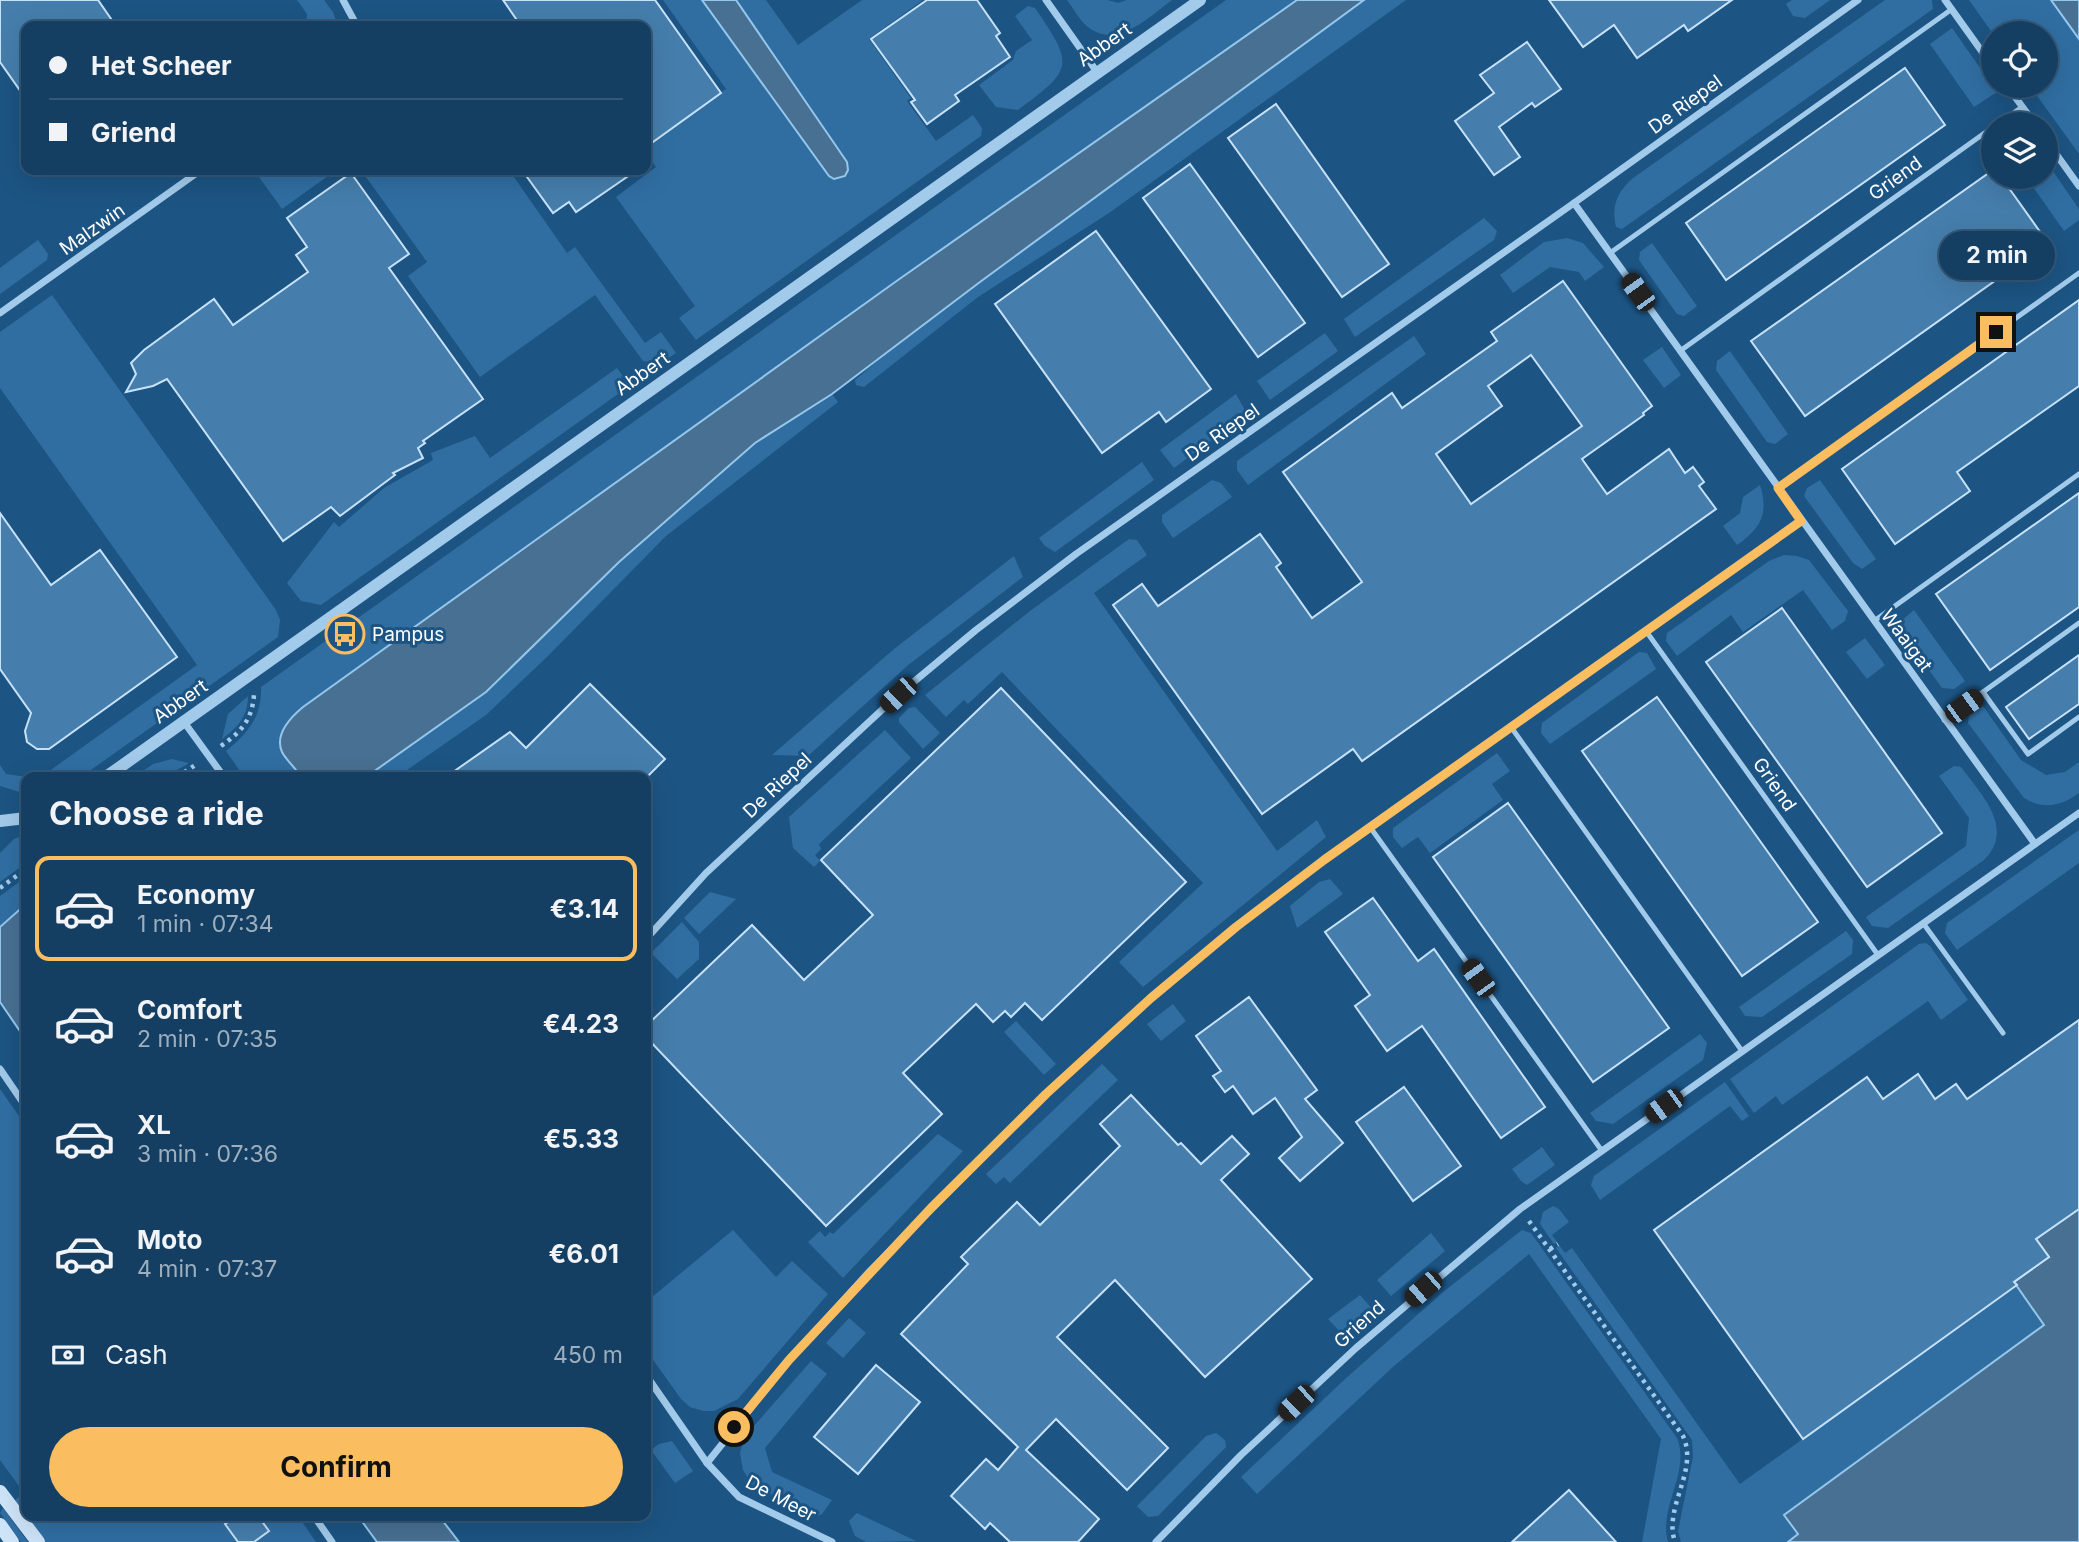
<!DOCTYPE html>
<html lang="en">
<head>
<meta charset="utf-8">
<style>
	:root { --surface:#153f62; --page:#224a6b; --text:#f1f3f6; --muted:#9dafbe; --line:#345877; --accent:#fabd60 }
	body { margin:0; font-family:Inter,sans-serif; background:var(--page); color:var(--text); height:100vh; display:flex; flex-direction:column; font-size:26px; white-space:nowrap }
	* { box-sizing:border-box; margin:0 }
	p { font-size:23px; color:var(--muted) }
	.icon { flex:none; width:38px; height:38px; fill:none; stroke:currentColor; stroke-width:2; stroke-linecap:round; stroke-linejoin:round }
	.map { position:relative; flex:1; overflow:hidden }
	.drawer { position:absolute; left:21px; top:772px; width:630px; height:749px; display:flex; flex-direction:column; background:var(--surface); border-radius:14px; box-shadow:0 7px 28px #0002,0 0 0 2px var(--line) }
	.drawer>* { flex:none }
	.banner { position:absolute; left:21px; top:21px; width:630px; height:154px; border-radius:14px; box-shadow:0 7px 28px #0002,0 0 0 2px var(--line); display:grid; align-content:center; height:154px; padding:0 28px; background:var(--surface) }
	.controls { position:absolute; left:1981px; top:21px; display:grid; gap:14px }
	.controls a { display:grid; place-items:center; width:77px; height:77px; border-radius:50%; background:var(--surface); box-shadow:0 7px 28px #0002,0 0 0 2px var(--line); font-size:35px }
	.end { position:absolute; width:32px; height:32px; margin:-16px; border:9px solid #fabd60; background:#111; box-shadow:0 0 0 4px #111 }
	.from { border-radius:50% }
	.bubble { position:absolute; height:49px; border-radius:24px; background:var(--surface); box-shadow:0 7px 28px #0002,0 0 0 2px var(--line); font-size:23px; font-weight:700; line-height:49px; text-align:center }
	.car { position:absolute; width:21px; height:42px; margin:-21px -10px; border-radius:9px; box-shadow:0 0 5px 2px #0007; background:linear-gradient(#222 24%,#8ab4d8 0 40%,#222 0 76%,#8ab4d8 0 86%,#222 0) }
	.banner b { display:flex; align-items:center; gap:24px; height:66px; font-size:26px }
	.banner b+b { border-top:2px solid var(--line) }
	.banner i { width:18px; height:18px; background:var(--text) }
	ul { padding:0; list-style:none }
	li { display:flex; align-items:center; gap:21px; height:105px; margin:0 14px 10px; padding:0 14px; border:4px solid transparent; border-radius:14px }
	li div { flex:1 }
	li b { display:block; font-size:26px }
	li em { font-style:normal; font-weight:700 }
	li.current { border-color:var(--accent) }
	li>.icon { width:63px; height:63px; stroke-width:1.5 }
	h2 { padding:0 28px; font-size:32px; line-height:84px }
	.pay { display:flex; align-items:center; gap:18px; height:77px; padding:0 28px; font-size:26px }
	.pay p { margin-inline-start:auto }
	.button { display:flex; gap:14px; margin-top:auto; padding:14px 28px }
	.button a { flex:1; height:80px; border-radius:42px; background:var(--accent); color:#111; font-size:28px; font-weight:700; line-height:80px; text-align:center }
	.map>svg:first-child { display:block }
	.green { fill:#306ea2 }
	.water { fill:#487092; stroke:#95c7ec; stroke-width:2 }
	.building { fill:#457eac; stroke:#c7e2f8; stroke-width:2; fill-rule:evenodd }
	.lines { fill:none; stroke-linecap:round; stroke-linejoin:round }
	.path { stroke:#a2caea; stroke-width:4.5; stroke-dasharray:3.5 5; stroke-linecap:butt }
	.service { stroke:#a2caea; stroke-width:5 }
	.minor { stroke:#a2caea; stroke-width:7 }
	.tertiary { stroke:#a2caea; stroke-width:12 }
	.secondary { stroke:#cee4f8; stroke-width:14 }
	.route { stroke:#fabd60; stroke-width:9 }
	.labels { text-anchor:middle; stroke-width:6; stroke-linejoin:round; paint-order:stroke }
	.street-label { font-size:19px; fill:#fff; stroke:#1c5483 }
	.poi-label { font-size:19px; fill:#fff; stroke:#1c5483; text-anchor:start }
</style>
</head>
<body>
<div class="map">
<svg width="2079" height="1542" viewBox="0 0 2079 1542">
	<rect width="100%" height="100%" fill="#1c5483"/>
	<g class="green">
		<path d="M297,0H324L333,12L338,26H306L307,14Z"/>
		<path d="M663,0H702L829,176L834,179L847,162L736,0H766L798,45L862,0H923L869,39L911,98L907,101L936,141L973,115L982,128L981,136L696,340L679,318L695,306L616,197L656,167L646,152V147L726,89Z"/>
		<path d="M1067,0H1108L1118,3L1127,0H1172C1150,16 1117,50 1088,27C1079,20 1074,9 1067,0Z"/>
		<path d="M1226,0H1297L898,280L303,707L288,721L282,751L297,770L293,774L295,777H244L226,751C248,733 262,717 261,687Z"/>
		<path d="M1364,0H1406L1109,213L978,297L864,387L856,385L855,380L895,346L980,282Z"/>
		<path d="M1792,0H1830L1805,18L1793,16L1786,4Z"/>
		<path d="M1885,0H1932L1933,9L1622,229L1616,227C1611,206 1617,192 1633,178Z"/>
		<path d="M1969,0H2051L2079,39V154L2030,86H2046V33L1993,34Z"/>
		<path d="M1028,6L1035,8C1074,65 1074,69 1018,110L996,107L979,85L1013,60L1016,51L1032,40L1015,16Z"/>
		<path d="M1952,28L1997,92L1974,107L1930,44Z"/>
		<path d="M2046,161L2079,209V220L2064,231L2026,177H2046Z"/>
		<path d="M254,170H274L276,173L281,170H323L328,176L282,209Z"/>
		<path d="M361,170H509L567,253L575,247L645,343L661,332L676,353L660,364L643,361L595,295L480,377L408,276L427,262Z"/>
		<path d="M1484,218L1497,231L1494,240L1355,337L1344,319Z"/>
		<path d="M1567,238L1583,243L1604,267L1585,281L1579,272L1550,267L1513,293L1500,275L1544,242Z"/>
		<path d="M38,240L48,254L47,260L0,294V268Z"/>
		<path d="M1652,243L1697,306L1684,316L1677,314L1639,260L1640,252Z"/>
		<path d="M52,295L276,610L280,620L278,637L81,777H41L197,665L0,388V332Z"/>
		<path d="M1325,333L1338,351L1270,400L1257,381Z"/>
		<path d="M1414,336L1426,354L1248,485L1237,470V461Z"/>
		<path d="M1662,347L1681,375L1664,388L1643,360Z"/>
		<path d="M1730,351L1788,434L1775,444L1767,442L1716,370L1717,361Z"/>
		<path d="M617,368L622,375L618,394L321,605L301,601L287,583L334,522L339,527L384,488L433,460L431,453L475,436L490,458Z"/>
		<path d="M832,394L838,402L666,536L548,656L486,715L397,777H366L486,692L619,562L755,443Z"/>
		<path d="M1236,394L1247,414L1174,468L1160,450Z"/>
		<path d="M1142,462L1154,480L1055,552L1045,546L1039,538Z"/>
		<path d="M1212,480L1221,483L1232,497L1173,538L1162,522V515Z"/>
		<path d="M1820,480L1876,559L1862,569L1853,563L1804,496L1807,488Z"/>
		<path d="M1760,485C1769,514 1761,528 1737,545L1723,526L1740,513L1743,497Z"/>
		<path d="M1129,539L1137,540L1147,555L1094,593L1277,851L1317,820L1326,837L1143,987L1119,962L1203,883L1002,672L968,704L964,700L946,717L925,695L1030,611Z"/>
		<path d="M1784,555L1797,556L1809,560L1848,611L1845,621L1832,630L1803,590L1743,632L1731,615L1677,656L1666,641L1667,633L1769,561Z"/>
		<path d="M1014,556L1023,577L907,666L808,756L772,755L894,649Z"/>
		<path d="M1914,610L1965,681L1954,689L1942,688L1901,631V621Z"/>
		<path d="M1865,638L1885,665L1867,679L1846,652Z"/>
		<path d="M1639,652L1647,653L1656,669L1550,744L1541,733L1542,723Z"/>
		<path d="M248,696C248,716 238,727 222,739L228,714Z"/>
		<path d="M1983,706L2021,760L2046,775L2065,772L2079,762V793C2061,806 2044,810 2024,798L1968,723L1969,716Z"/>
		<path d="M915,707L940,733L923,749L899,722V718L909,708Z"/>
		<path d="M885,730L911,758L819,844L821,849L815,855L820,861L814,867L793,848L789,817Z"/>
		<path d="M1497,753L1510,771L1492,784L1503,800L1430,853L1418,837L1402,848L1393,837V828Z"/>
		<path d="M172,759L189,763C174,774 154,777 134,777L153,764Z"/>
		<path d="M0,765L6,774L27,777L26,794L0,786Z"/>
		<path d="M1954,766L1961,767C1981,794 2016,829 1984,860L1888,928L1872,926L1866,917L1966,846L1969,818L1939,776Z"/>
		<path d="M2079,830V863L1957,950L1945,933L1947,923Z"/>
		<path d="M26,834V863L0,882V853L14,839Z"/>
		<path d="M26,877V904L0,927V896Z"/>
		<path d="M1330,879L1343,894L1297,928L1290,906L1319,882Z"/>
		<path d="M710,892L736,899L699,934L684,918Z"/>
		<path d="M682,922L699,942V959L677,979L651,953Z"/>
		<path d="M1846,931L1853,940L1852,954L1762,1017L1745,1016L1739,1007Z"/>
		<path d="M1926,943L1930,946L1968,1000L1941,1020L1928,1001L1782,1105L1776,1096L1754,1113L1730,1079L1919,944Z"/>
		<path d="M1173,1004L1186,1021L1161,1041L1147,1024Z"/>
		<path d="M1016,1021L1056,1064L1044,1075L1004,1032Z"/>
		<path d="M1700,1034L1707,1043L1703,1060L1613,1124L1596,1121L1590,1113Z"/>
		<path d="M1102,1064L1118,1080L1010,1183L1004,1177L996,1184L986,1174Z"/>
		<path d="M1725,1082L1749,1116L1742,1121L1730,1106L1600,1200L1591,1185L1594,1176Z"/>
		<path d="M0,1089L26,1126V1516H298L316,1542H45L15,1500L24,1493L0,1460Z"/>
		<path d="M938,1134L963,1151L843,1278L808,1242L820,1231L825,1237L830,1232L833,1234Z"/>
		<path d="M1542,1147L1555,1165L1527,1185L1521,1181L1512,1169Z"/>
		<path d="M1553,1206L1559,1209L1569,1222L1552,1235L1557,1242L1554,1244L1540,1224L1543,1212Z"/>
		<path d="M733,1230L776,1277L792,1261L828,1294L738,1399L714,1411H703L690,1407L681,1399L646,1350V1298L652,1297Z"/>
		<path d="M1522,1230L1531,1233L1677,1438C1691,1472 1658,1507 1668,1542H1642L1661,1439L1529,1254L1394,1366L1257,1494L1241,1477L1344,1380L1443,1292Z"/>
		<path d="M1431,1233L1445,1251L1391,1296L1377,1280Z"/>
		<path d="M1559,1245L1565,1253L1572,1248L1740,1484L2016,1286L2045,1325L1785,1515L1799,1534L1788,1542H1681L1678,1531L1693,1457L1692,1440L1556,1248Z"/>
		<path d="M1360,1295L1374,1311L1345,1337L1328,1319Z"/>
		<path d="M849,1318L866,1333L843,1358L826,1343Z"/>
		<path d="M811,1361L827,1374L765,1448L772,1472L832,1500L822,1514L815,1517L752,1485L743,1470L740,1453L745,1436Z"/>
		<path d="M1216,1433L1225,1440L1226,1447L1158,1516L1148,1517L1137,1506L1206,1436Z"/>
		<path d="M672,1441L693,1471L675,1483L651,1450L659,1444Z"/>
		<path d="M3,1508L28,1542H21L0,1513Z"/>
		<path d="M857,1513L916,1541L866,1542L855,1536L849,1521Z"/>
	</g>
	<g class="water">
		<path d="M702,0H736L847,162L848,170L845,176L834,179L829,176Z"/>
		<path d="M1297,0H1364L980,282L832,394L755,443L619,562L486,692L366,777H295L292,774L296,770C292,765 285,758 282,752C274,734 291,717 303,707L898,280Z"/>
		<path d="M2051,0H2079V39Z"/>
		<path d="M26,904V1040L0,1002V927Z"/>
		<path d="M2079,1208V1542H1788L1798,1534L1784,1515L2044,1325L2014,1282L2049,1257L2036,1239Z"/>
		<path d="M358,1516H439L459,1542H377Z"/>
	</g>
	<g class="building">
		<path d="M0,0H98L116,26H26V99L0,62Z"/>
		<path d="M503,0H655L721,93L646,147V26H521Z"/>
		<path d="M927,0H977L1000,33L996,36L1010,57L955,95L959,101L927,124L911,102L915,100L871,39Z"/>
		<path d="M1549,0H1732L1688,31L1684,25L1637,58L1614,25L1583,47Z"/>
		<path d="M1527,42L1561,89L1535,107L1532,103L1499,127L1520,157L1494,175L1455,121L1494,93L1480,75Z"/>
		<path d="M1905,68L1945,125L1726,280L1686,223Z"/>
		<path d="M1276,104L1389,264L1342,297L1228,138Z"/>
		<path d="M1190,164L1305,323L1258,357L1143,198Z"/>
		<path d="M522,170H637L576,212L569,202L553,213Z"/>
		<path d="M1993,170V177H2001L2048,243L1805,416L1751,341Z"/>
		<path d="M351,173L409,254L389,268L483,399L423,441L425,443L418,448L423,458L393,473L395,475L340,516L331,507L283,541L167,379L153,386L126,392L136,374L131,363L144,350L214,299L233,325L308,272L296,255L307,247L287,218Z"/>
		<path d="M1096,231L1211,389L1166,422L1159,412L1102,453L995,304Z"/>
		<path d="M1563,281L1652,406L1643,413L1644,415L1582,459L1607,494L1669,449L1685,473L1693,467L1704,482L1699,486L1716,509L1362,761L1353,749L1262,814L1113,605L1142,584L1158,606L1260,534L1281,563L1276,567L1312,618L1362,582L1283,472L1392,393L1402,408L1497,341L1491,332ZM1531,355L1582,426L1471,504L1436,454L1502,406L1488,386Z"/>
		<path d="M2079,300V386L1957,472L1970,491L1895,544L1842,469Z"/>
		<path d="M2079,493V607L1990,670L1936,594Z"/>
		<path d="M0,513L51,585L100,550L177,657L49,749H37L27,742L25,731L31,713L0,669Z"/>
		<path d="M1782,608L1942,833L1867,887L1706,662Z"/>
		<path d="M2079,655V704L2029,739L2006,707Z"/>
		<path d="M590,684L665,759L647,777H446L510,732L526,748Z"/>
		<path d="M1001,688L1186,882L1042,1020L1025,1003L1011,1017L1005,1011L993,1022L976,1004L903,1073L942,1114L826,1226L646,1037V1026L752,925L804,980L873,915L821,860Z"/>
		<path d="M1657,697L1818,922L1742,976L1582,751Z"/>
		<path d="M1508,803L1669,1028L1593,1082L1433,857Z"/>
		<path d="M1373,898L1418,961L1434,949L1545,1107L1501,1138L1422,1026L1387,1051L1355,1006L1370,995L1325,932Z"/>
		<path d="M1249,997L1317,1090L1305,1099L1343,1143L1300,1181L1279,1158L1302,1137L1275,1098L1253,1114L1233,1086L1225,1092L1213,1076L1221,1071L1196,1036Z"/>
		<path d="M2079,1020V1209L2036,1239L2049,1257L2014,1282L2017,1285L1803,1439L1654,1230L1867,1077L1883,1099L1918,1074L1935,1099L1956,1084L1967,1099Z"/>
		<path d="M1404,1087L1461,1166L1413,1201L1356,1122Z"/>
		<path d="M1131,1095L1178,1145L1181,1143L1201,1164L1232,1136L1249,1154L1221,1180L1312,1279L1205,1377L1115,1280L1057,1337L1168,1448L1127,1490L1056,1419L1026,1450L1099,1519L1078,1542H1010L990,1523L985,1529L951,1496L986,1459L998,1470L1018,1447L901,1334L968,1264L961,1257L1017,1202L1040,1225L1120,1146L1100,1124Z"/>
		<path d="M876,1365L920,1402L858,1474L814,1437Z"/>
		<path d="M1569,1490L1616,1542H1512Z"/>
		<path d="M237,1516H258L269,1531L254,1542H238L225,1524Z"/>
	</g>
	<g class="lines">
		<g class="path">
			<path d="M221,746C241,732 252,720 254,695"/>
			<path d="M177,777L197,764"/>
			<path d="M0,888L26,869"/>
			<path d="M1529,1221L1683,1436C1699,1471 1663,1507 1675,1542"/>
			<path d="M1550,1249L1558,1244"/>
		</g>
		<g class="service">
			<path d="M1998,124L2022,107"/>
			<path d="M1610,253L1952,9"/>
			<path d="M1680,351L1993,127"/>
			<path d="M1778,488L2079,273"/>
			<path d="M1874,621L2079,474"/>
			<path d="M1646,631L1878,955"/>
			<path d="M1983,692L2028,754L2079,717"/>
			<path d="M1944,720L2079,623"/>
			<path d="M1511,727L1742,1051"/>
			<path d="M1370,827L1602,1151"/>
			<path d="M1923,923L2003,1033"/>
		</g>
		<g class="minor">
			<path d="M343,0L357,26"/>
			<path d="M1046,0L1097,72"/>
			<path d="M1945,0L1993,67"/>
			<path d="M2007,86L2035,124"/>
			<path d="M2046,140L2079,186"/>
			<path d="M1574,203L2035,844"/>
			<path d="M0,313L201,170"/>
			<path d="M184,722L224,777"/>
			<path d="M646,939L706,873L898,695L976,630L1076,554L1574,203L1858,0"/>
			<path d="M0,1069L26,1107"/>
			<path d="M646,1375L707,1463L739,1497L832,1542"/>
			<path d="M707,1463L789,1360L868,1273L1046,1094L1151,998L1236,927L1324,860L1801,521"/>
			<path d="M314,1516L332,1542"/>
			<path d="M1156,1542L1241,1455L1356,1348L1520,1209L2079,813"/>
		</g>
		<g class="tertiary">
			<path d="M106,777L1200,0"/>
			<path d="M0,821L26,818"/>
		</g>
		<g class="secondary">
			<path d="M0,1492L38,1542"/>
			<path d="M0,1525L12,1542"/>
		</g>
	</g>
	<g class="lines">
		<path class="route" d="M734,1427L789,1360L931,1208L1046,1094L1151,998L1236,927L1324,860L1801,521L1778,488L1996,332"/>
	</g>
	<defs>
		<symbol id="bus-ring" viewBox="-11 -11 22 22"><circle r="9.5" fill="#1c5483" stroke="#fabd60" stroke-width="1.5"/><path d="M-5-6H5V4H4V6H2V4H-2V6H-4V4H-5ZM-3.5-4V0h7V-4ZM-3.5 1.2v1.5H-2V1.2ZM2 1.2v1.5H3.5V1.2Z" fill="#fabd60"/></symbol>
	</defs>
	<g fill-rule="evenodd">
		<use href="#bus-ring" x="323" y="612" width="44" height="44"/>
	</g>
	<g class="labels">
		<g class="street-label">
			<text transform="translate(1104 44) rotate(-35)" y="7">Abbert</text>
			<text transform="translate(1685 104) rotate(-36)" y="7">De Riepel</text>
			<text transform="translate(1895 178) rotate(-36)" y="7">Griend</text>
			<text transform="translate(92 229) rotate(-35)" y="7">Malzwin</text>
			<text transform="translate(642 373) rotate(-35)" y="7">Abbert</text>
			<text transform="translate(1222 432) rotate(-35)" y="7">De Riepel</text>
			<text transform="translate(1907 640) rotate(54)" y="7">Waaigat</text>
			<text transform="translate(180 701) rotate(-35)" y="7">Abbert</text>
			<text transform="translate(1775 784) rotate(55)" y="7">Griend</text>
			<text transform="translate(777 785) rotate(-43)" y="7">De Riepel</text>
			<text transform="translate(1359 1324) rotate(-42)" y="7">Griend</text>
			<text transform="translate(781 1498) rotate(28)" y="7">De Meer</text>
		</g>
		<g class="poi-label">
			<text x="372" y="641">Pampus</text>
		</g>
	</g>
</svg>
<div class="controls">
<a><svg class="icon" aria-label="locate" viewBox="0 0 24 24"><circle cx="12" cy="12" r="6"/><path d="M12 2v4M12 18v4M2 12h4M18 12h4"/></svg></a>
<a><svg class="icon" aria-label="layers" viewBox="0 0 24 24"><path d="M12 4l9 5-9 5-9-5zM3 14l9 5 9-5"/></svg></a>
</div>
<i class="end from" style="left:734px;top:1427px"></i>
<i class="end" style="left:1996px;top:332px"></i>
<div class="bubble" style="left:1939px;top:231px;width:116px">2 min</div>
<i class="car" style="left:1638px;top:292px;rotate:324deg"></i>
<i class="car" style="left:898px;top:695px;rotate:227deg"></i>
<i class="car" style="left:1964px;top:706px;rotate:54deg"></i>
<i class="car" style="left:1478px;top:978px;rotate:324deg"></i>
<i class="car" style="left:1664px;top:1106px;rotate:234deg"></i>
<i class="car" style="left:1423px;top:1289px;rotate:229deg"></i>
<i class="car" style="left:1296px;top:1403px;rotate:227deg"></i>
<div class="banner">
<b><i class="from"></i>Het Scheer</b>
<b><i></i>Griend</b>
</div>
<section class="drawer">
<h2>Choose a ride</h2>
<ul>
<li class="current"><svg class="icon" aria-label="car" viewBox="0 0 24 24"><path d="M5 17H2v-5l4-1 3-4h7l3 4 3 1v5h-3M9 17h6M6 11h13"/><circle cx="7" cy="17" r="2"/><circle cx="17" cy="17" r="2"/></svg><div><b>Economy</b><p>1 min · 07:34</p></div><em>€3.14</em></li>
<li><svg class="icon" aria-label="car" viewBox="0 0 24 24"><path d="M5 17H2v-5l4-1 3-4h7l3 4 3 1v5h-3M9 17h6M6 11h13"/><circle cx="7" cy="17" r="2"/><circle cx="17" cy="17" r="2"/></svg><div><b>Comfort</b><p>2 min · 07:35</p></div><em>€4.23</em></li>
<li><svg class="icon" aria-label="car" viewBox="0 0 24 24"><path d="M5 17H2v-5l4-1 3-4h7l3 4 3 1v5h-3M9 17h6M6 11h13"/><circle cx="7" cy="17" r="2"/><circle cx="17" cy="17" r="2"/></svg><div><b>XL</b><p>3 min · 07:36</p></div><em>€5.33</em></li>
<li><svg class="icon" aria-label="car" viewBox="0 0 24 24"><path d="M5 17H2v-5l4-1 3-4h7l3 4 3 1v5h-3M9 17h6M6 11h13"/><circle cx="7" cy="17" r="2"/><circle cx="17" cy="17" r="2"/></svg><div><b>Moto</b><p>4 min · 07:37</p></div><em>€6.01</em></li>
</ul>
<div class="pay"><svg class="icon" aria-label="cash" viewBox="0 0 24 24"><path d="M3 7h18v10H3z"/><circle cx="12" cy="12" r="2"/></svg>Cash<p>450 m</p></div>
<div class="button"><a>Confirm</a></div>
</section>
</div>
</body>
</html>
